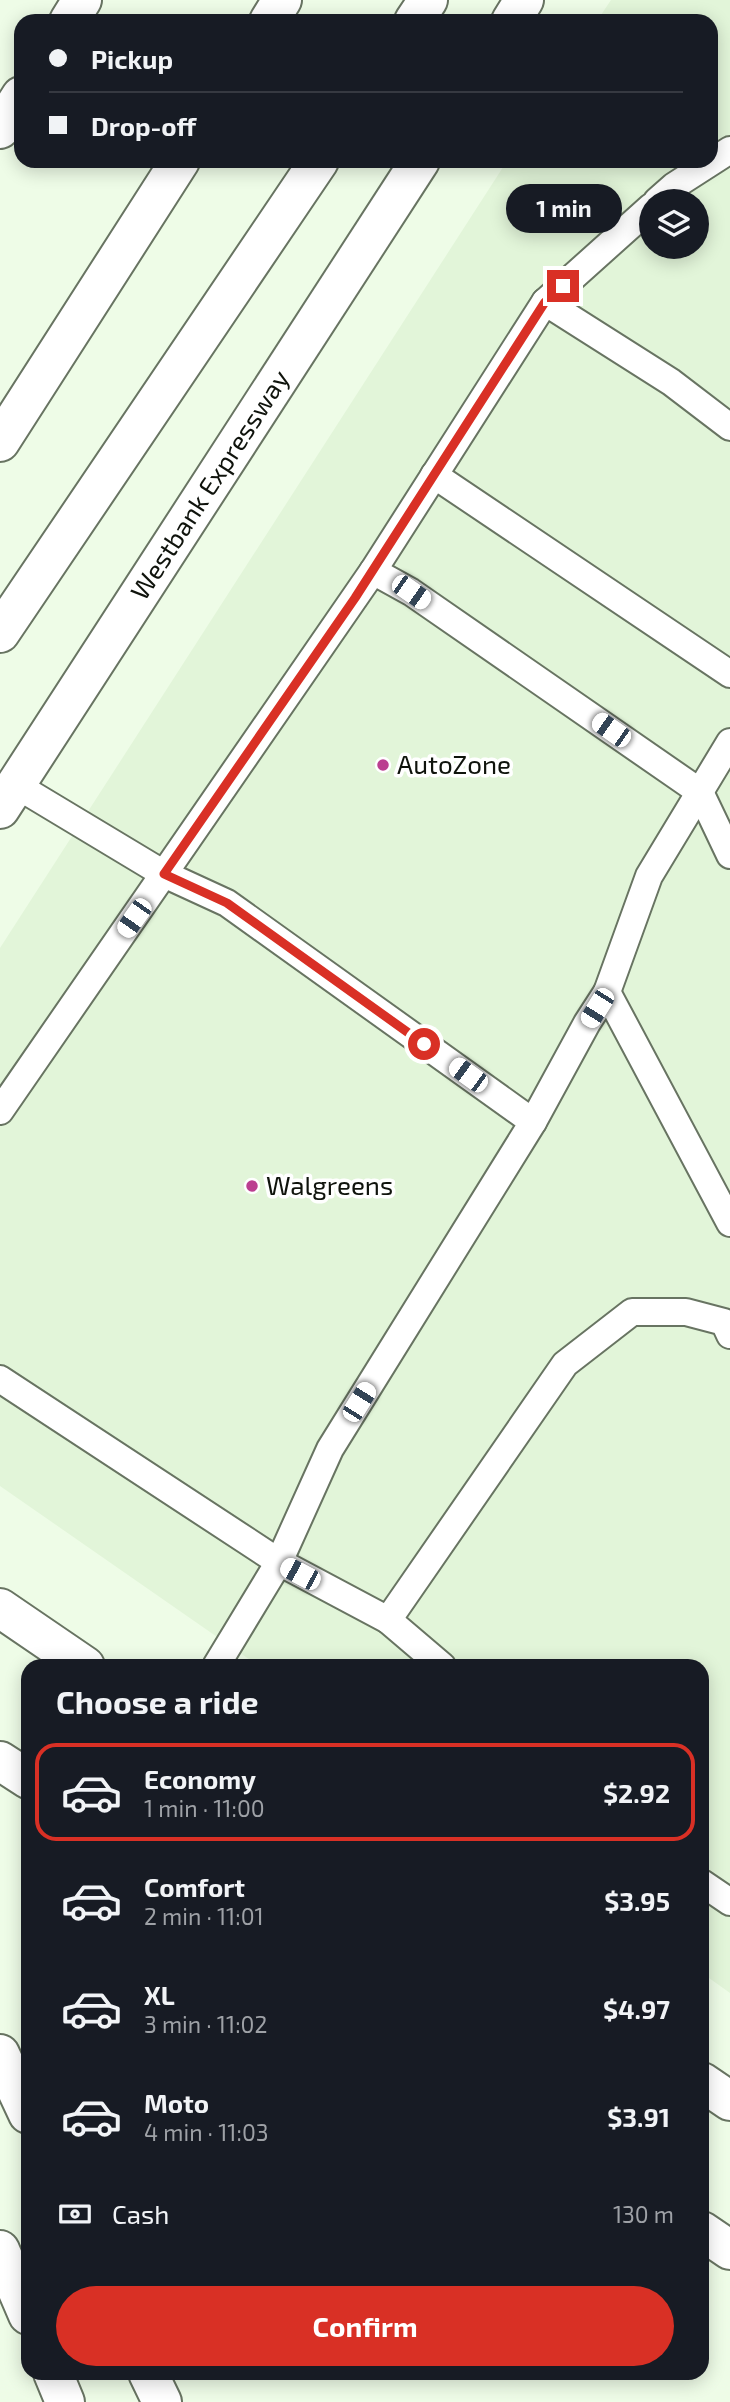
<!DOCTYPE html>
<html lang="en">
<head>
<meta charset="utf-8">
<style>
	:root { --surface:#171b24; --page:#20242c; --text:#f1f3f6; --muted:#9ea1a6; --line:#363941; --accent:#d93025 }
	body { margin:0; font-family:"Exo 2",sans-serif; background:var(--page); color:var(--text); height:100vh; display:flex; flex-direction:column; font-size:26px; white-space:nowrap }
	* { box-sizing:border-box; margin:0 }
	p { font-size:23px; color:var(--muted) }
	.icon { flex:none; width:38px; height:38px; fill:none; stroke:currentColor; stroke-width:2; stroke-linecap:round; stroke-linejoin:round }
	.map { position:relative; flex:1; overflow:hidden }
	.drawer { position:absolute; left:21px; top:1659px; width:688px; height:721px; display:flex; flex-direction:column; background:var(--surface); border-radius:21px; box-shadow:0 4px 18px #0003 }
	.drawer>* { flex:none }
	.top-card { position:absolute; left:14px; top:14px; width:704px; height:154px; border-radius:21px; box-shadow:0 4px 18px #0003; display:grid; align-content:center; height:154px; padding:0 35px; background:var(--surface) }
	.buttons { position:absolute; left:639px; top:189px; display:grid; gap:14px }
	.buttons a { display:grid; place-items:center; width:70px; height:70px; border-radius:50%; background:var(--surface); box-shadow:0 4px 18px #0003; font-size:35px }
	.end { position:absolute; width:32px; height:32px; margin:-16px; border:9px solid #d93025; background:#fff; box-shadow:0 0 0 4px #fff }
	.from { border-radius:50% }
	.bubble { position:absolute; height:49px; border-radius:24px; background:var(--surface); box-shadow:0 4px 18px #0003; font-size:23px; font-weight:700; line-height:49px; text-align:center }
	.car { position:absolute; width:21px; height:42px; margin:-21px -10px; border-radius:9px; box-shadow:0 0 5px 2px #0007; background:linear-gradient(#fff 24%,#345 0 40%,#fff 0 76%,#345 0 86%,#fff 0) }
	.top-card b { display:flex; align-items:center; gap:24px; height:66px; font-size:26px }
	.top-card b+b { border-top:2px solid var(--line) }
	.top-card i { width:18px; height:18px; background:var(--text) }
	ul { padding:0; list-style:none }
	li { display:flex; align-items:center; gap:21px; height:98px; margin:0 14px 10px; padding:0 21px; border:4px solid transparent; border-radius:21px }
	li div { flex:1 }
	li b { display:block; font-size:26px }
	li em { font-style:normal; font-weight:700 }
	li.current { border-color:var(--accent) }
	li>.icon { width:63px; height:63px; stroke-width:1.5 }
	h2 { padding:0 35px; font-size:32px; line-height:84px }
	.pay { display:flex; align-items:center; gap:18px; height:77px; padding:0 35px; font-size:26px }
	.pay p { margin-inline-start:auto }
	.action { display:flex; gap:14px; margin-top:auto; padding:14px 35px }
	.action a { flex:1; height:80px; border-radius:42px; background:var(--accent); color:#fff; font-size:28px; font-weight:700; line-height:80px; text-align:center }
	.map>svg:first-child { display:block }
	.built { fill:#e2f5d9; fill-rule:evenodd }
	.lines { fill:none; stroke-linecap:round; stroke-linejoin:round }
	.lane-casing { stroke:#687462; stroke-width:30 }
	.street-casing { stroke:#687462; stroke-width:42 }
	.secondary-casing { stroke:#687462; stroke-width:42 }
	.highway-casing { stroke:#687462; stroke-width:42 }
	.lane { stroke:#fff; stroke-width:26 }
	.street { stroke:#fff; stroke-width:38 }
	.secondary { stroke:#fff; stroke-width:38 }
	.highway { stroke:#fff; stroke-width:38 }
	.route { stroke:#d93025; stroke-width:9 }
	.poi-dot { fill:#bb3f90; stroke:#fff; stroke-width:2.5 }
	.labels { text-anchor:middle; stroke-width:7; stroke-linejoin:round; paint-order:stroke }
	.street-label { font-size:26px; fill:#0f130c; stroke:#fff }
	.poi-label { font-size:26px; fill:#0f130c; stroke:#fff; text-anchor:start }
</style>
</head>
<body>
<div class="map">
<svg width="730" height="2402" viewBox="0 0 730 2402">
	<rect width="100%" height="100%" fill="#eefce7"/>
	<path class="built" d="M611,0H730V1993L702,1973V1666H259L0,1486V948L507,161H710V21H597ZM651,201H696V247H651Z"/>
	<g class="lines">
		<defs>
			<g id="lane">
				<path d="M657,201L674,186L730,150"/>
				<path d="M545,302L671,382L730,427"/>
				<path d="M434,475L730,674"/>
				<path d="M373,571L545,302L651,207"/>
				<path d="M16,785L164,874L227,903L533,1122L587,1023L607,992L730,1223"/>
				<path d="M607,992L649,876L730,742"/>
				<path d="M0,1111L373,571L411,592L700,792L730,855"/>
				<path d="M0,1379L279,1562L330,1449L533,1122"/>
				<path d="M388,1620L442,1666"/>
				<path d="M216,1666L279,1562L388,1620L565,1364L632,1312H686L724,1322L730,1335"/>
				<path d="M702,1883L730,1902"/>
			</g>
			<g id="street">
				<path d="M0,2054L28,2114"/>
				<path d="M0,2250L28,2315"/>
				<path d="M53,2373L65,2402"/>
				<path d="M148,2373L162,2402"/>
			</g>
			<g id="secondary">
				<path d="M511,21L524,0"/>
				<path d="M0,809L420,161"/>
				<path d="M0,1608L85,1666"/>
				<path d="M0,1761L28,1779"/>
				<path d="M702,2082L730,2101"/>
				<path d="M702,2231L730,2250"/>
			</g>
			<g id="highway">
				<path d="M69,21L82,0"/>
				<path d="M269,21L282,0"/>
				<path d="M414,21L428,0"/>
				<path d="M0,129L21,96"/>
				<path d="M0,442L180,161"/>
				<path d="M0,633L319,161"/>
			</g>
		</defs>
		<use href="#lane" class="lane-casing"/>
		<use href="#street" class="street-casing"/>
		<use href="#secondary" class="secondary-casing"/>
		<use href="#highway" class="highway-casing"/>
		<use href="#lane" class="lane"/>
		<use href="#street" class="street"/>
		<use href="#secondary" class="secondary"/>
		<use href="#highway" class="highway"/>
	</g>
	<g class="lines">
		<path class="route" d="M424,1044L227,903L164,874L355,598L545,302L563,286"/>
	</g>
	<g class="poi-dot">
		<circle cx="383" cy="765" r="7"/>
		<circle cx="252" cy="1186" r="7"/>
	</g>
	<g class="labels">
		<g class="street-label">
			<text transform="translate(210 485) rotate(-57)" y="9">Westbank Expressway</text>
		</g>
		<g class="poi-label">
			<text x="397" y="774">AutoZone</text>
			<text x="266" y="1195">Walgreens</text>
		</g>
	</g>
</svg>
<div class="buttons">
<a><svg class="icon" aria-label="layers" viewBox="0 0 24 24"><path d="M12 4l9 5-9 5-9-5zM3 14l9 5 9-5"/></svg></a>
</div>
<i class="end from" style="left:424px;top:1044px"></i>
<i class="end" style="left:563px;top:286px"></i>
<div class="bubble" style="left:506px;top:184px;width:116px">1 min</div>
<i class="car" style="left:411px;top:592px;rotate:125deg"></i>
<i class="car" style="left:611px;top:730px;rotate:305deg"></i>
<i class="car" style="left:134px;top:918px;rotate:215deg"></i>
<i class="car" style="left:597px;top:1008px;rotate:212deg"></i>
<i class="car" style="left:468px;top:1075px;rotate:306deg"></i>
<i class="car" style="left:359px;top:1402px;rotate:32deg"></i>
<i class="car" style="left:300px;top:1574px;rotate:298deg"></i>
<div class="top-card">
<b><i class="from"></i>Pickup</b>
<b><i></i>Drop-off</b>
</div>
<section class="drawer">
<h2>Choose a ride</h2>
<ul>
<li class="current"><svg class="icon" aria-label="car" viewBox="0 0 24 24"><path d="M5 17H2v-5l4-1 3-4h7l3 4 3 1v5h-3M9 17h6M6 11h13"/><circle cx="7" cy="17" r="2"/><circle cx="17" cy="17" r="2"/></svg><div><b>Economy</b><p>1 min · 11:00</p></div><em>$2.92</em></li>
<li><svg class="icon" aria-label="car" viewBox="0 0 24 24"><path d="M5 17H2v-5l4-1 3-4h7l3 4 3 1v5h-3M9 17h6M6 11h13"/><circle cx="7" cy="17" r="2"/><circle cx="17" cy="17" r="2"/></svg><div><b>Comfort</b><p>2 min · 11:01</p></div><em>$3.95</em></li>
<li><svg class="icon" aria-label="car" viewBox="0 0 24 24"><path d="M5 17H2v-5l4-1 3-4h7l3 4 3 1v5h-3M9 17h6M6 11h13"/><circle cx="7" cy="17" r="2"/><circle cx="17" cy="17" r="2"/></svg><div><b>XL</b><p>3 min · 11:02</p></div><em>$4.97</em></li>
<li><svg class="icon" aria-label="car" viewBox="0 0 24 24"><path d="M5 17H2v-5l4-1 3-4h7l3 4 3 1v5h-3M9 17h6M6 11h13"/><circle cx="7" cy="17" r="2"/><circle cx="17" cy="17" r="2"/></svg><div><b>Moto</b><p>4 min · 11:03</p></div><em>$3.91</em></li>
</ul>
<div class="pay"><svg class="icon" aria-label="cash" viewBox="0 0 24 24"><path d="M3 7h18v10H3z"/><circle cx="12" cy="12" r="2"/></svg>Cash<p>130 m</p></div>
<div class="action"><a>Confirm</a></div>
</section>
</div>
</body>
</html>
